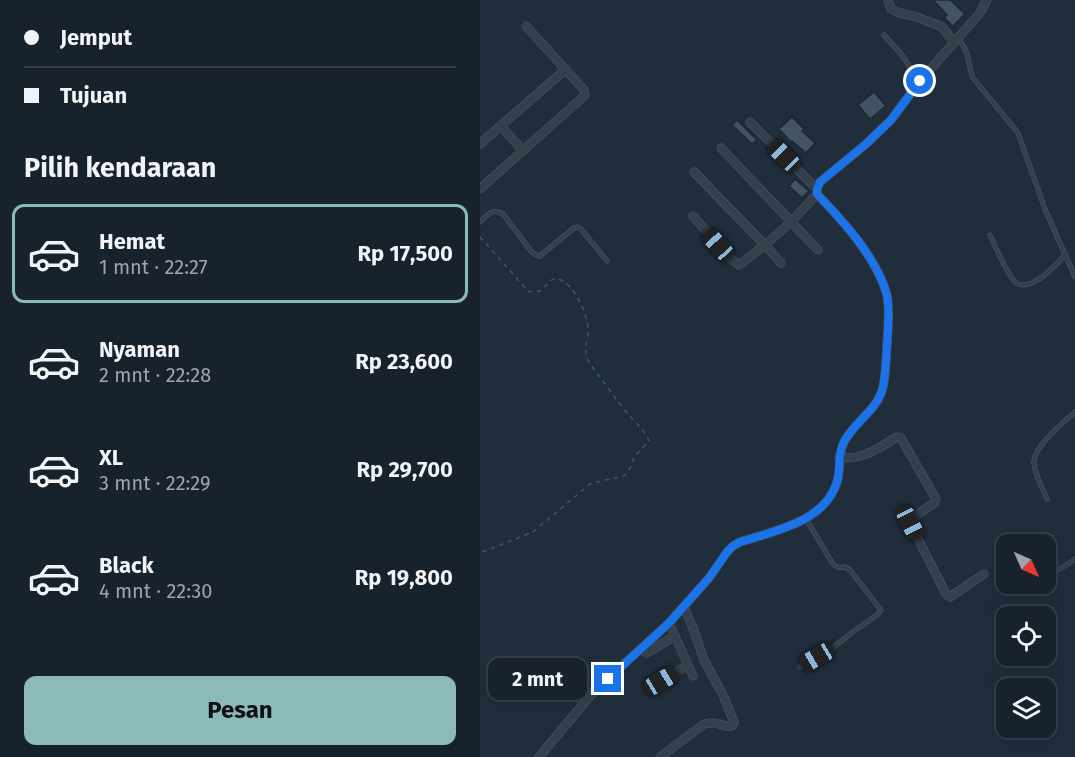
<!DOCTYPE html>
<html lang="id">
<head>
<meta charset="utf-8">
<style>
	:root { --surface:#18222d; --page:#212a35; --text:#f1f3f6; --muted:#9fa4aa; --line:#363f49; --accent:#8bbbb9 }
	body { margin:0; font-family:"Fira Sans",sans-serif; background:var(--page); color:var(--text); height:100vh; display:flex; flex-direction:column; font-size:22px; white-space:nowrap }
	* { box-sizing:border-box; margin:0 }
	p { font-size:20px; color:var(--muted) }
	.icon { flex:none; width:33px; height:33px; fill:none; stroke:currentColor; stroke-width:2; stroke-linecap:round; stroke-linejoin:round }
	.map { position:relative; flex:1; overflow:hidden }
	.drawer { display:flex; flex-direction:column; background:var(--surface); width:480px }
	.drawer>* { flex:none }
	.top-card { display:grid; align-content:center; height:132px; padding:0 24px; background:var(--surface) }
	.needle { width:39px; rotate:135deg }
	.tools { position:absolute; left:516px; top:534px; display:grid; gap:12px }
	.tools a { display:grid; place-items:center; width:60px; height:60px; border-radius:12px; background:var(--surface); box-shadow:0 6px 24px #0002,0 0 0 2px var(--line); font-size:30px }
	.end { position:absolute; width:27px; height:27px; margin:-14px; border:8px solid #1a73e8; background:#fff; box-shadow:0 0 0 3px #fff }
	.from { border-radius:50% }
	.bubble { position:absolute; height:42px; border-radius:12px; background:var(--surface); box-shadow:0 6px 24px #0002,0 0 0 2px var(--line); font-size:20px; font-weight:700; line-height:42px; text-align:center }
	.car { position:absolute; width:18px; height:36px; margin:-18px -9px; border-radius:8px; box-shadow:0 0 4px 2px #0007; background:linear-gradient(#222 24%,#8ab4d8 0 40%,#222 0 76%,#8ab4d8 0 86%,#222 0) }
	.top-card b { display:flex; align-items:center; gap:21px; height:57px; font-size:22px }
	.top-card b+b { border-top:2px solid var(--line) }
	.top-card i { width:15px; height:15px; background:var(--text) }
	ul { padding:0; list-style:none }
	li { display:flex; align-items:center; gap:18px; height:99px; margin:0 12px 9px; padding:0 12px; border:3px solid transparent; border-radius:12px }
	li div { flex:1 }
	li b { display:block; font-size:22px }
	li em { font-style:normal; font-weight:700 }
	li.selected { border-color:var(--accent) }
	li>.icon { width:54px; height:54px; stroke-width:1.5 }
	h2 { padding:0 24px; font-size:27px; line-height:72px }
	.button { display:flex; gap:12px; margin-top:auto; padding:12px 24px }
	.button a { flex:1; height:69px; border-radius:12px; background:var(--accent); color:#111; font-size:24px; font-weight:700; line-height:69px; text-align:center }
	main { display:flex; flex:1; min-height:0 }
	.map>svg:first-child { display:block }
	.building { fill:#445363; stroke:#1b2733; stroke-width:1.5 }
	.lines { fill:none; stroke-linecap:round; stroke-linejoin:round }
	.lane-casing { stroke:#525d6a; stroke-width:5 }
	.street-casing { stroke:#525d6a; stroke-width:9 }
	.path { stroke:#40595a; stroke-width:1.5; stroke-dasharray:4.5 4.5; stroke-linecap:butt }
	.lane { stroke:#34404c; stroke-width:4 }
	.street { stroke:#34404c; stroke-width:8 }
	.route { stroke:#1a73e8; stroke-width:8 }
</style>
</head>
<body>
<main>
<section class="drawer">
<div class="top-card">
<b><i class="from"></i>Jemput</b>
<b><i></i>Tujuan</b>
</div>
<h2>Pilih kendaraan</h2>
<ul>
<li class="selected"><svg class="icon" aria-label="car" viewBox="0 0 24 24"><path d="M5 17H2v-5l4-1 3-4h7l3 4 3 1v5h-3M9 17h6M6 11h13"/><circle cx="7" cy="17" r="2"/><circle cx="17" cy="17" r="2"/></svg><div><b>Hemat</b><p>1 mnt · 22:27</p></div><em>Rp 17,500</em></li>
<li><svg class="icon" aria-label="car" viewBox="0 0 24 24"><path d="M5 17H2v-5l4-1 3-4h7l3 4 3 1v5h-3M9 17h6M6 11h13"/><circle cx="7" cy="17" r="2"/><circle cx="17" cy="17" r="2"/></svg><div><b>Nyaman</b><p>2 mnt · 22:28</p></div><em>Rp 23,600</em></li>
<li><svg class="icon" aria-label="car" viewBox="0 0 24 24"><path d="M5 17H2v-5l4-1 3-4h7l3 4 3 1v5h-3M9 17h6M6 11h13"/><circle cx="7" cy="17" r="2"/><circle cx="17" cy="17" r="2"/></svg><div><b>XL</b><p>3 mnt · 22:29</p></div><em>Rp 29,700</em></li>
<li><svg class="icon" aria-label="car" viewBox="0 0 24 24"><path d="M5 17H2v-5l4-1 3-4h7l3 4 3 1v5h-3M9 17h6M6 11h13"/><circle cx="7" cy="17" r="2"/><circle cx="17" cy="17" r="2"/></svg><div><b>Black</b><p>4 mnt · 22:30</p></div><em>Rp 19,800</em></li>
</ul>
<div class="button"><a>Pesan</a></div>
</section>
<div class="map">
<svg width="595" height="757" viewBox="0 0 595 757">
	<rect width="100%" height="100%" fill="#202e3c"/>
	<g class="building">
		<path d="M453,0H470L485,14L473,26L464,18L467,15Z"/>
		<path d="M394,92L406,106L390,119L378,105Z"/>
		<path d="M312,117L324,129L322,131L335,143L326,153L312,141L311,142L299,129Z"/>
		<path d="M257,120L277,140L272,144L252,125Z"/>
		<path d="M315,179L329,191L322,198L309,186Z"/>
	</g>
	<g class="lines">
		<defs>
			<g id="lane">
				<path d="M404,35L421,54L440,81"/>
				<path d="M478,39C492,55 486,60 493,78L538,133L565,209L595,277"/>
				<path d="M0,222C8,214 13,208 23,214L51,251L56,255L60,256L94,228L98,227L101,229L127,261"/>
				<path d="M510,235C514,244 530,281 538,284C553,290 577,264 585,255"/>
				<path d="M567,499C562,488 555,475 554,463C553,447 584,422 595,412"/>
				<path d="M571,568L580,569L595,559"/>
				<path d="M320,667L354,647L370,634L397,615L401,610L370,570L365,567C360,568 357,568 353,564L326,519"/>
			</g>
			<g id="street">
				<path d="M408,0L411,9L420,13L437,17L462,27L474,42"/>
				<path d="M21,126L43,151"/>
				<path d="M0,144L86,69"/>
				<path d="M241,148L338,250"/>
				<path d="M214,172L285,245L311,222L337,194"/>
				<path d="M0,189L105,95L104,90L46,26"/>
				<path d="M337,189L340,182L386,144L411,120L440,81L500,13L507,0"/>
				<path d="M213,216L251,259L259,265L285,245L301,263"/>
				<path d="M359,457C382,461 398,448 417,437L421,438L456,499L454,503L431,519L430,523L466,594L470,597L473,595L504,574"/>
				<path d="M189,623L213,676"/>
				<path d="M166,653L195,636"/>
				<path d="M181,681L208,665"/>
				<path d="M59,757L115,690L189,623L229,578L247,552L253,546L260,542C294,531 345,522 357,482C361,469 358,454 364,442C374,422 395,412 402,391C406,377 406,360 407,345C408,329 410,311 407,295C397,258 363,221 337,194V189L270,122"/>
				<path d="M180,757L224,724C239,720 242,728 252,726L254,722L243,695L224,660L213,628L204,607"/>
			</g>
		</defs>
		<use href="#lane" class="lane-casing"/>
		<use href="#street" class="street-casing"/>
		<path class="path" d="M0,237L48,291C67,298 66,271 83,281C96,289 107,313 108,329C109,341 102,347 108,360C112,367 117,373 121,379C131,391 139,404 149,415C156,423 165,431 169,441L154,457L152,465L146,474L141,477L125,480L110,484L53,532L0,553"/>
		<use href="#lane" class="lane"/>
		<use href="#street" class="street"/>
	</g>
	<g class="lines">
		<path class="route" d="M128,679L189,623L229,578L247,552L253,546L260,542C294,531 345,522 357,482C361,469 357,454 364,442C374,422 395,412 402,391C406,377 406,360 407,345C408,329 410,311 407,295C397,258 363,221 337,194V189L340,182L386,144L411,120L440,81"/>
	</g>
</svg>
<div class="tools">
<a><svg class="needle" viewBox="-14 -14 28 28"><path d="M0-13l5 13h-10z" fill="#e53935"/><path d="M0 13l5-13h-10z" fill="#9fa4aa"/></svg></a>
<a><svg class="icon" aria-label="locate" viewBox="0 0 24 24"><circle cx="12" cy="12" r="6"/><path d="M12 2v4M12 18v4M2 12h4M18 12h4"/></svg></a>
<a><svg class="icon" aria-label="layers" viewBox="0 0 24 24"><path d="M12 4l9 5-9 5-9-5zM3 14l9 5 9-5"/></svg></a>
</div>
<i class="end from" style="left:440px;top:81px"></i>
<i class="end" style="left:128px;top:679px"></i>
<div class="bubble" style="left:8px;top:658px;width:99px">2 mnt</div>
<i class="car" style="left:304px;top:156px;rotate:315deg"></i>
<i class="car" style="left:238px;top:245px;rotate:318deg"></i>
<i class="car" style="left:430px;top:523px;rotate:153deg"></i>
<i class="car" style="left:337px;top:657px;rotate:240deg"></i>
<i class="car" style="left:181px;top:681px;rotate:59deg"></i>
</div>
</main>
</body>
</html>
